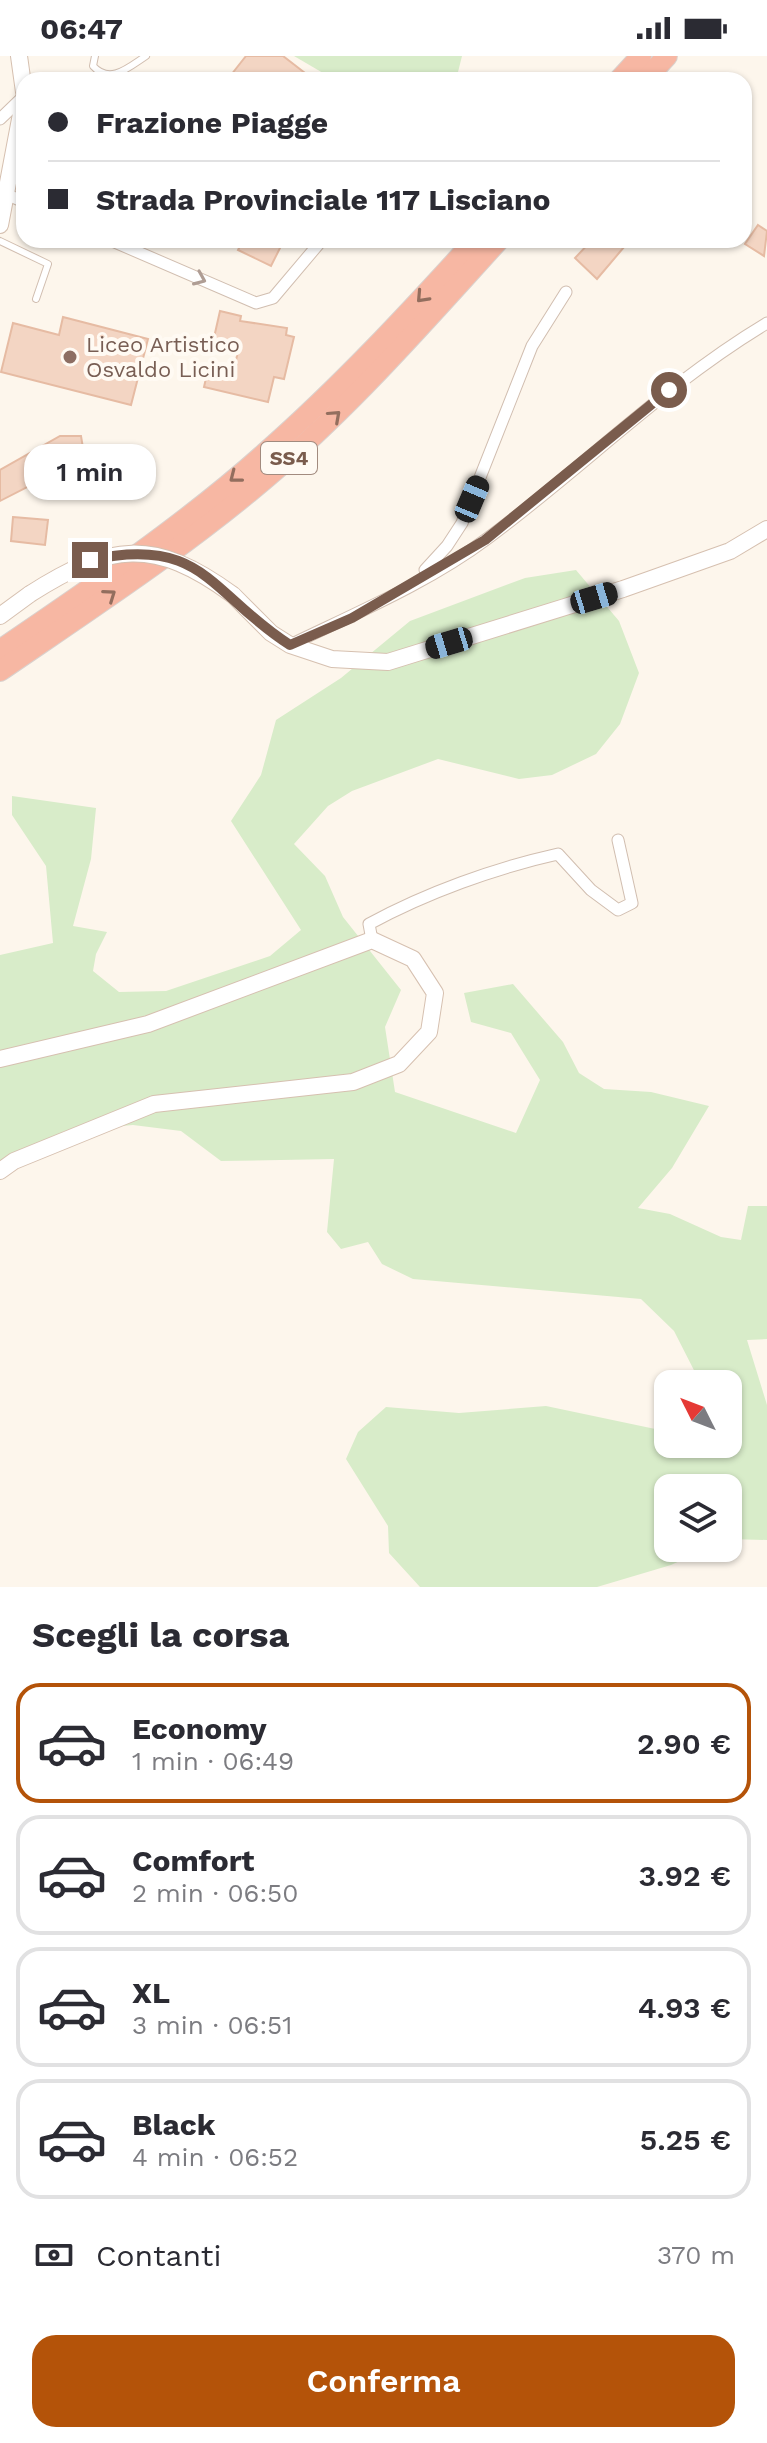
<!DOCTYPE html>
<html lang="it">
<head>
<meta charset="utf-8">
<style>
	:root { --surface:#fff; --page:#f7f7f7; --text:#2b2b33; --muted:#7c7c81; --line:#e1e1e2; --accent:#b45309 }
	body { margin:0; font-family:"Work Sans",sans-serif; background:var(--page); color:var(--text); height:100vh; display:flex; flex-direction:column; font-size:30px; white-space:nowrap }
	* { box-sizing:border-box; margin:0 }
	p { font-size:26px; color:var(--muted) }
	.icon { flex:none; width:44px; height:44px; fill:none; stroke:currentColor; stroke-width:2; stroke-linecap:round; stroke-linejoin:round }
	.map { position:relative; height:1531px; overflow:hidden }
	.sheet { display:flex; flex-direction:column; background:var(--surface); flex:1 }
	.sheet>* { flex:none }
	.hud { position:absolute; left:16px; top:16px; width:736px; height:176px; border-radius:24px; box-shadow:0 2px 6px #0004; display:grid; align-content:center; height:176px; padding:0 32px; background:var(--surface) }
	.needle { width:52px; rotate:312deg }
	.controls { position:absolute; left:654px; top:1314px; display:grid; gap:16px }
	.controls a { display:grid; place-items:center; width:88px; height:88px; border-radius:16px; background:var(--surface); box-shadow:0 2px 6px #0004; font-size:40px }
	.end { position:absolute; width:36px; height:36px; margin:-18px; border:10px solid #7a5c4d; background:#fff; box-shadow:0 0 0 4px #fff }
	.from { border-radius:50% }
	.bubble { position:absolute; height:56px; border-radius:24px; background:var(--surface); box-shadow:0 2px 6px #0004; font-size:26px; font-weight:600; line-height:56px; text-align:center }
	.car { position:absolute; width:24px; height:48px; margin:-24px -12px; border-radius:10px; box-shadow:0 0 6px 2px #0007; background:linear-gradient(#222 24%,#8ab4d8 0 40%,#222 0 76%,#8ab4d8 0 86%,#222 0) }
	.hud b { display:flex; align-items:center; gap:28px; height:76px; font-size:30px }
	.hud b+b { border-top:2px solid var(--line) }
	.hud i { width:20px; height:20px; background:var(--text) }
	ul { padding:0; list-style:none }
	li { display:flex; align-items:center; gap:24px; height:120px; margin:0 16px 12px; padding:0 16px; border:4px solid var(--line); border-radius:24px }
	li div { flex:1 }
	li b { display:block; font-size:30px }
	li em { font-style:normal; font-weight:600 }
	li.current { border-color:var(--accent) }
	li>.icon { width:72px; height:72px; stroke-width:1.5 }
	h2 { padding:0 32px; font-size:36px; line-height:96px }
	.pay { display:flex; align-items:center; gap:20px; height:88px; padding:0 32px; font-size:30px }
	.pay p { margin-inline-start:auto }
	.button { display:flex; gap:16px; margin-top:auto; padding:16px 32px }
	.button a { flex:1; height:92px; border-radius:24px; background:var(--accent); color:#fff; font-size:32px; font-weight:600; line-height:92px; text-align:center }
	.status { display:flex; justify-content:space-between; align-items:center; height:56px; padding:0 40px; background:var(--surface); direction:ltr }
	.status svg { height:22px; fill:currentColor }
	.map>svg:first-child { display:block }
	.green { fill:#d8ecc9 }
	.building { fill:#f3d5c3; stroke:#e6bba3; stroke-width:2 }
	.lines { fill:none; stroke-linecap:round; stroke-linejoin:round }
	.lane-casing { stroke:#d1beb0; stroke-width:8 }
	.street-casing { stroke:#d1beb0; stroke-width:13 }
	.secondary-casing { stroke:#d6c0b0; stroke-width:18 }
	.highway-casing { stroke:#dad1cd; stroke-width:22 }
	.lane { stroke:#fff; stroke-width:6 }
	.street { stroke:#fff; stroke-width:11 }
	.secondary { stroke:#fff; stroke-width:16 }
	.highway { stroke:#f7b7a3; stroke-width:20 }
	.secondary-bridge-casing { stroke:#d6c0b0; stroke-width:18; stroke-linecap:butt }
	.secondary-bridge { stroke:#fff; stroke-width:16 }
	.oneway { stroke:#af9d94 }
	.oneway2 { stroke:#936e5e }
	.route { stroke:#7a5c4d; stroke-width:10 }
	.education-dot { fill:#8d6e63; stroke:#fffaf3; stroke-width:3 }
	.labels { text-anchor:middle; stroke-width:8; stroke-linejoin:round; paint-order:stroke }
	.shield { fill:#fffaf3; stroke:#a28b7f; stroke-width:2 }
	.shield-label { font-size:20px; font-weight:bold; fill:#7a5c4d }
	.education-label { font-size:22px; fill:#785e54; stroke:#fffaf3; text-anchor:start }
</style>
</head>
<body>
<div class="status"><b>06:47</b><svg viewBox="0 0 49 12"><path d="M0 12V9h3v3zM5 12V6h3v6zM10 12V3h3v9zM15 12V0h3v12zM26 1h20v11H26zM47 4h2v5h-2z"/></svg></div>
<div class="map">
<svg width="767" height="1531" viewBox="0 0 767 1531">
	<rect width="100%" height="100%" fill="#fdf6ec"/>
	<g class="green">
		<path d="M294,0H462L456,24H335Z"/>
		<path d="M576,514L619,565L639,617L620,668L596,698L552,719L519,723L438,703L352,735L328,750L294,788L325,820L343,861L401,934L385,971L395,1036L516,1077L540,1024L511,977L471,966L464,937L513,928L563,986L579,1017L604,1033L651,1036L709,1050L672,1112L638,1152L670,1158L721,1181L741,1184L748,1150H767V1283L747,1284L767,1349V1484L728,1483V1432H668V1492H708L671,1509L597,1531H420L389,1497L388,1470L346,1403L358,1376L386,1351L459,1357L546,1350L660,1374L668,1371V1388H728V1328H701L674,1275L641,1243L413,1223L382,1208L368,1186L341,1193L327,1176L334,1103L221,1105L181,1075L133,1069L64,1075L0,1120V899L53,887L46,810L12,759V740L96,752L91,803L73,870L107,876L96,898L93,915L119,936L166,935L270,900L301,874L231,765L261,719L276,664L341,622L410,565L525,522Z"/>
	</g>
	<g class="building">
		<path d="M246,0H283L314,24H237L231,19Z"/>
		<path d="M758,169L767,175L764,200L745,188Z"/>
		<path d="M243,184H284L271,210L238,194Z"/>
		<path d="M592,184H630L597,223L575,202Z"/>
		<path d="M220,255L241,260L240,265L287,272L286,279L294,281L284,323L274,321L268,346L204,331L207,318L231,324L239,292L213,286Z"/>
		<path d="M63,261L148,283L131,349L1,316L13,267L59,279Z"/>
		<path d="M60,380H81L85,404H63L45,422L0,445V414Z"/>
		<path d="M13,461L48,464L45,489L11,485Z"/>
	</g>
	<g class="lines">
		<defs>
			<g id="lane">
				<path d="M95,0L93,10C110,29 129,11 146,0"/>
				<path d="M0,185L48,208L36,243"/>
			</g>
			<g id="street">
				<path d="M0,63L24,40"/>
				<path d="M6,138L24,146"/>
				<path d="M110,184L256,247L273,242L322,184"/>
				<path d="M425,514L447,490L462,467L532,290L566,236"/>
				<path d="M290,589C356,557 428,527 488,482C583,412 665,328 767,267"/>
				<path d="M372,884L369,868C426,837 495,812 558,798L591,834L618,854L632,847L618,784"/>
			</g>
			<g id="secondary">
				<path d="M19,0L24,36"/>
				<path d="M0,169L24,42"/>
				<path d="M233,539L271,577L290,589L332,603L388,606L623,533L730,495L767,473"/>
				<path d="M0,560L30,538"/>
				<path d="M0,1003L148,968L372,884L413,903L435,937L429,976L399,1008L353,1026L154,1048L14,1105L0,1115"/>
			</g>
			<g id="highway">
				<path d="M619,24L641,0"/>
				<path d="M645,24L667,0"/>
				<path d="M0,594C87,535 187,467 265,397C340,331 408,258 475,184"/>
				<path d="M0,615C95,550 193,486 279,411C359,341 428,262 499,184"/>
			</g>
		</defs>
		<use href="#lane" class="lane-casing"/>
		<use href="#street" class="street-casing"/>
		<use href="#secondary" class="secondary-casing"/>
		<use href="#highway" class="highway-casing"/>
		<use href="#lane" class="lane"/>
		<use href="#street" class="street"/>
		<use href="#secondary" class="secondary"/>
		<use href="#highway" class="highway"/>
		<defs>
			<path id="secondary-bridge" d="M30,538C110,487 154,481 233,539"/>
		</defs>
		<use href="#secondary-bridge" class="secondary-bridge-casing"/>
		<use href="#secondary-bridge" class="secondary-bridge"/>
	</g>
	<defs><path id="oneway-chevron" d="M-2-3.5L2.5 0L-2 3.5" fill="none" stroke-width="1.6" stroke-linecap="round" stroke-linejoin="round" transform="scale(2)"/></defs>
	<use class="oneway" href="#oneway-chevron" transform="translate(200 223) rotate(23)"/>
	<g class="oneway2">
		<use href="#oneway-chevron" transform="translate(422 241) rotate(133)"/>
		<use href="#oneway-chevron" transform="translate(335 360) rotate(-42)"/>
		<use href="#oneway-chevron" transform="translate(235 421) rotate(142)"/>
		<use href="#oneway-chevron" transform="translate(110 539) rotate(-35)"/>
	</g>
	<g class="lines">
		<path class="route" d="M90,504C204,479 210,538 290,589L352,562L485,484L669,334"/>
	</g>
	<circle class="education-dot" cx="70" cy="301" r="8"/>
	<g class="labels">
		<rect class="shield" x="261" y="386" width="56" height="32" rx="6"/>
		<g class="shield-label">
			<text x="289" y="409">SS4</text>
		</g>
		<g class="education-label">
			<text x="86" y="296">Liceo Artistico<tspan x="86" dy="25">Osvaldo Licini</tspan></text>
		</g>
	</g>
</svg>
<div class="controls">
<a><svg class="needle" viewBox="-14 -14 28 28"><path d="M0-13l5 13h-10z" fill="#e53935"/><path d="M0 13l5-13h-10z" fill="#7c7c81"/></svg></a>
<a><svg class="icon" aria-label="layers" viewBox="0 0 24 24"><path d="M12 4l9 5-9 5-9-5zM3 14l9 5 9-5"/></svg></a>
</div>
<i class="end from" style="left:669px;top:334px"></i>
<i class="end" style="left:90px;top:504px"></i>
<div class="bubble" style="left:24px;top:388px;width:132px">1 min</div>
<i class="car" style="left:472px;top:443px;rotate:23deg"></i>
<i class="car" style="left:594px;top:542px;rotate:73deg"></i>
<i class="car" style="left:449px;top:587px;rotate:253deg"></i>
<div class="hud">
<b><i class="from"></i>Frazione Piagge</b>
<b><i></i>Strada Provinciale 117 Lisciano</b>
</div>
</div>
<section class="sheet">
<h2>Scegli la corsa</h2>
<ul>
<li class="current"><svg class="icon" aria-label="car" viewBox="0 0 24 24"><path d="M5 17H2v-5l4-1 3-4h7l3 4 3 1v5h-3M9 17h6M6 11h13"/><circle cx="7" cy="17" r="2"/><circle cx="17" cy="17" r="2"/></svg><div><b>Economy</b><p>1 min · 06:49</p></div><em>2.90 €</em></li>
<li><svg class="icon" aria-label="car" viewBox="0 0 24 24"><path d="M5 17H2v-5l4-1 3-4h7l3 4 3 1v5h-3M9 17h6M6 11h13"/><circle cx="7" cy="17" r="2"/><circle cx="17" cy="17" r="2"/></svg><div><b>Comfort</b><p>2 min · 06:50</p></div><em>3.92 €</em></li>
<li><svg class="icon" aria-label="car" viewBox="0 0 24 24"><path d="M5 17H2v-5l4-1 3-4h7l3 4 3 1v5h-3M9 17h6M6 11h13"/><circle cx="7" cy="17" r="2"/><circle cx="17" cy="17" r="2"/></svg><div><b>XL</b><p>3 min · 06:51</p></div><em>4.93 €</em></li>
<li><svg class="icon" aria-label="car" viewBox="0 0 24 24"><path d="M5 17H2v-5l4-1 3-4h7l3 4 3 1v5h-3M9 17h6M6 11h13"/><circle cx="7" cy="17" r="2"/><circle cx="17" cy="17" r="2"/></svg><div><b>Black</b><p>4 min · 06:52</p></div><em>5.25 €</em></li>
</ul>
<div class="pay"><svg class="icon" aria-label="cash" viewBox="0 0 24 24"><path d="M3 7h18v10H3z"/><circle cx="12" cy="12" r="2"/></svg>Contanti<p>370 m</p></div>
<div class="button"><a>Conferma</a></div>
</section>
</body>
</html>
